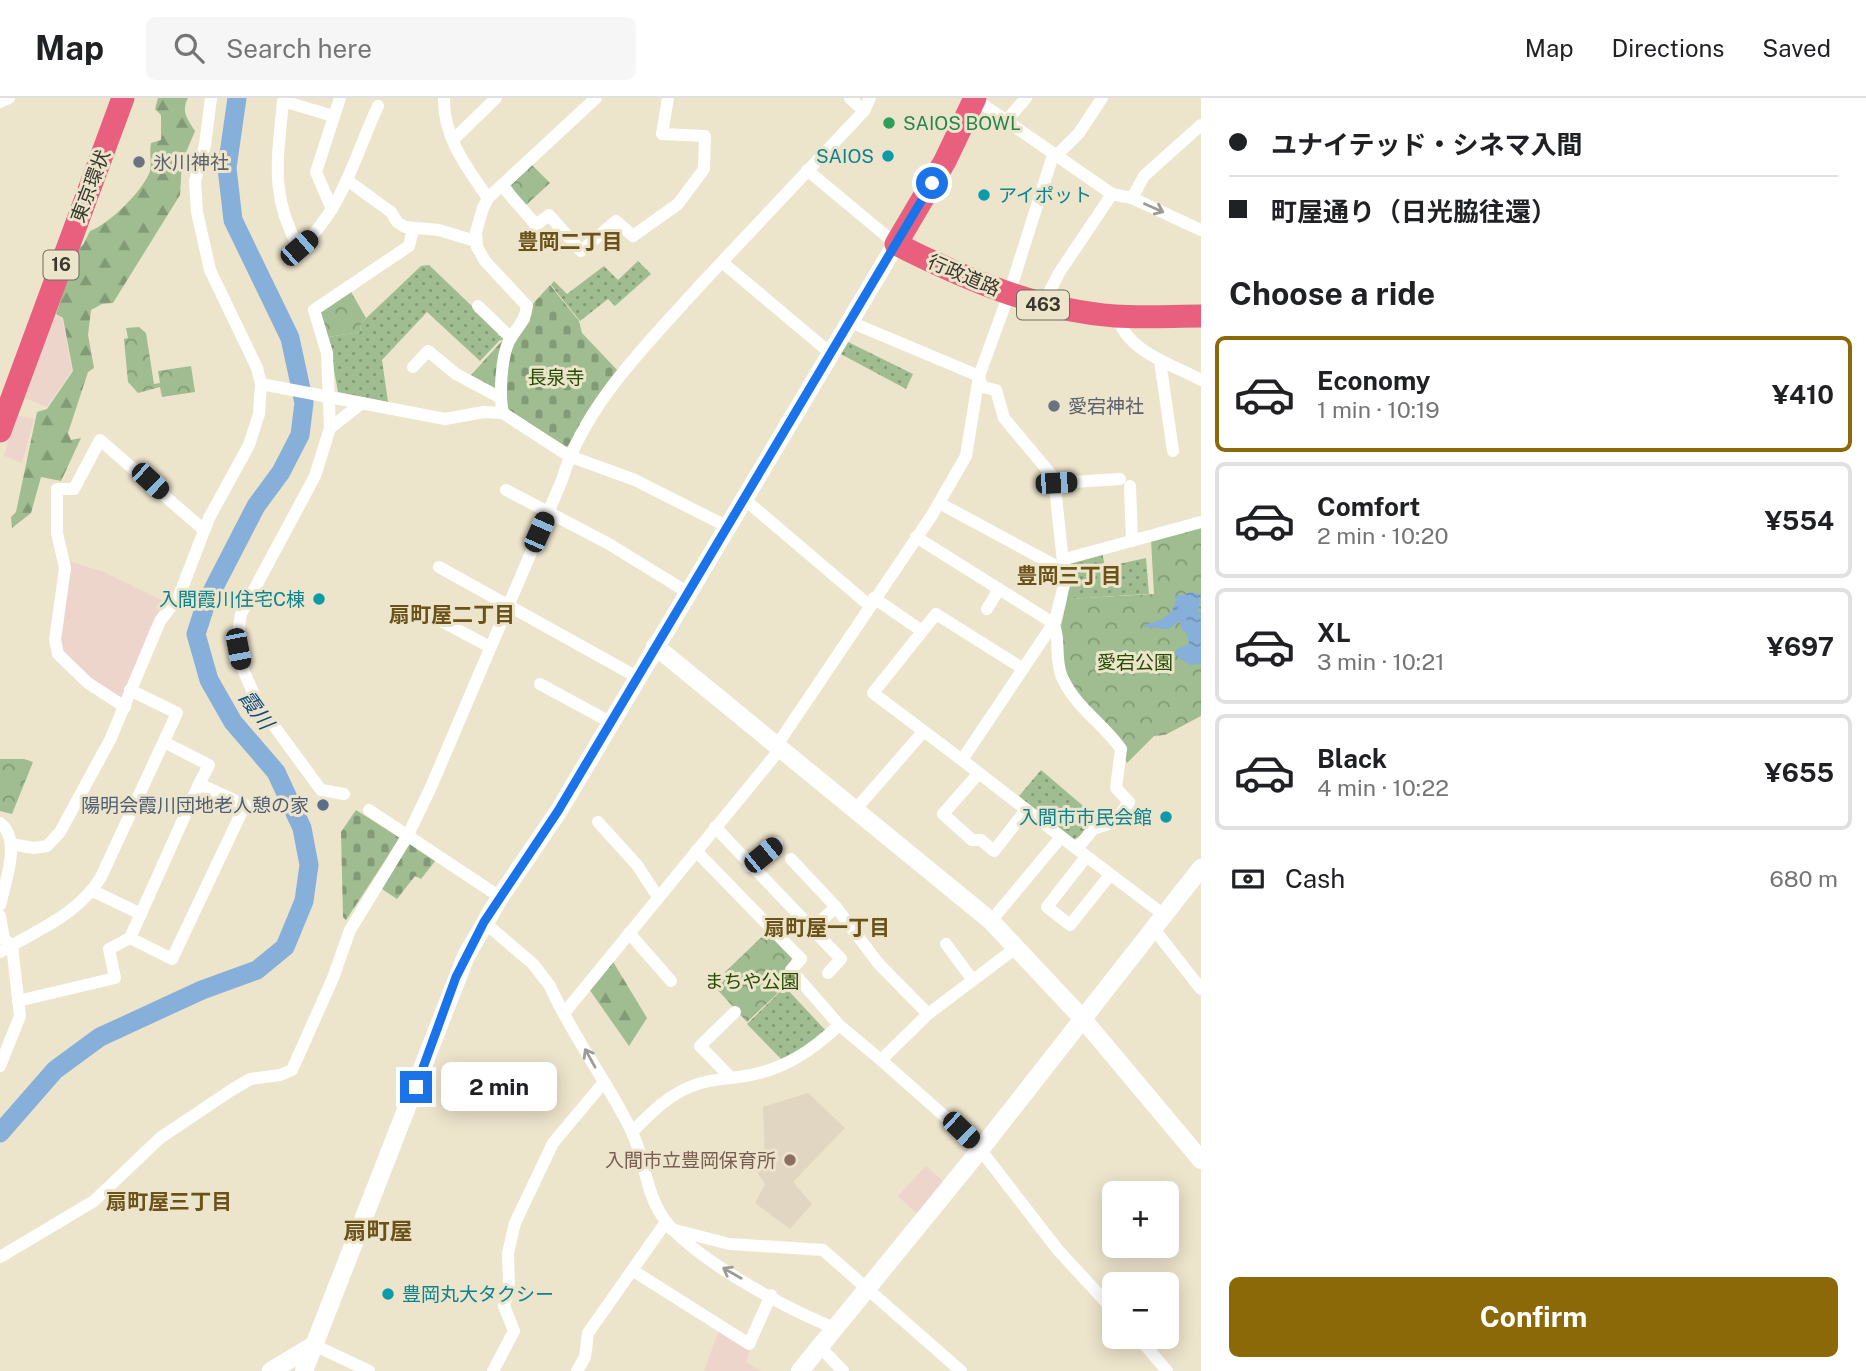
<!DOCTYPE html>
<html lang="en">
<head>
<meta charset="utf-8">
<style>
	:root { --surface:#fff; --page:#f6f6f6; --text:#202124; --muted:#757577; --line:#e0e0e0; --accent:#8b6808 }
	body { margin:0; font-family:"Public Sans","Noto Sans JP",sans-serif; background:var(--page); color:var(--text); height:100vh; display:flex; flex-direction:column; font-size:26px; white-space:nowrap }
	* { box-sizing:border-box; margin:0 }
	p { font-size:23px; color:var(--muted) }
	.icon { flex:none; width:38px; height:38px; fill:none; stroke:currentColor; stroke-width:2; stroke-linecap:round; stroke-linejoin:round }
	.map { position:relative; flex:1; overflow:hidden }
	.details { display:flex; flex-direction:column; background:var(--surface); width:665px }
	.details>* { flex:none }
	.guide { display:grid; align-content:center; height:154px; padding:0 28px; background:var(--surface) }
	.controls { position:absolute; left:1102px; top:1083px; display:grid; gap:14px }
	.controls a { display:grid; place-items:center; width:77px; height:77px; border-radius:10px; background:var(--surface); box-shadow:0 4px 18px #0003; font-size:35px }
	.end { position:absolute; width:32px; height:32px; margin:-16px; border:9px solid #1a73e8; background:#fff; box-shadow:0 0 0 4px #fff }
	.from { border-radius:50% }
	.bubble { position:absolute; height:49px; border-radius:10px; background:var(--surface); box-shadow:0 4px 18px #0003; font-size:23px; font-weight:700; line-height:49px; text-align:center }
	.car { position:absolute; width:21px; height:42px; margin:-21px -10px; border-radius:9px; box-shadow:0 0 5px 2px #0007; background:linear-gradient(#222 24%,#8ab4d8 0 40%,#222 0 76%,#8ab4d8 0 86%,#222 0) }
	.guide b { display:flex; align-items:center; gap:24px; height:66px; font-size:26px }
	.guide b+b { border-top:2px solid var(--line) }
	.guide i { width:18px; height:18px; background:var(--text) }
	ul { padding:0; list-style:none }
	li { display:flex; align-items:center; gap:21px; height:116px; margin:0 14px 10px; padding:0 14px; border:4px solid var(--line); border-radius:10px }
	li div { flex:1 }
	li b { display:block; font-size:26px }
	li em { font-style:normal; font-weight:700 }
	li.active { border-color:var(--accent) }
	li>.icon { width:63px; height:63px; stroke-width:1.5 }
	h2 { padding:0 28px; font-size:32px; line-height:84px }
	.pay { display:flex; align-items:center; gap:18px; height:77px; padding:0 28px; font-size:26px }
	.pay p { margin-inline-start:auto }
	.cta { display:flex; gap:14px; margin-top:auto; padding:14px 28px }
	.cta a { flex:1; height:80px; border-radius:10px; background:var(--accent); color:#fff; font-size:28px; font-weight:700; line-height:80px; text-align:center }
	header { display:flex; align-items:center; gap:42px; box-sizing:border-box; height:98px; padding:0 35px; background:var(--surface); border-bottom:2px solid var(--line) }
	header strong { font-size:33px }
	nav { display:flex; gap:38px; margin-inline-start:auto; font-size:24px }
	.search { width:490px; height:63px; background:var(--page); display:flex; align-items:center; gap:18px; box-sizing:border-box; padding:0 24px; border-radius:10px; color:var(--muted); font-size:26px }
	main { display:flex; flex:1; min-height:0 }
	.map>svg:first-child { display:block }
	.commercial { fill:#edd5cb }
	.education { fill:#e1d6c2 }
	.grass { fill:url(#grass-dots) }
	.forest { fill:url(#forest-firs) }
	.cemetery { fill:url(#cemetery-stones) }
	.park { fill:url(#park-crowns) }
	.water { fill:url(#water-ripples) }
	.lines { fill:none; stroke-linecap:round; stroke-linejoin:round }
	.river { stroke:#86afda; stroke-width:19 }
	.street { stroke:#fff; stroke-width:12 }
	.secondary { stroke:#fff; stroke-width:18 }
	.highway { stroke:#e8607e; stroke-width:23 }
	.oneway { stroke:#9c9b96 }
	.route { stroke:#1a73e8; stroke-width:9 }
	.leisure-dot { fill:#2e9e5b; stroke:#ede4cc; stroke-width:2.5 }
	.culture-dot { fill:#0f9aa8; stroke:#ede4cc; stroke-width:2.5 }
	.worship-dot { fill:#6b7280; stroke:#ede4cc; stroke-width:2.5 }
	.service-dot { fill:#5c6f8a; stroke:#ede4cc; stroke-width:2.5 }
	.education-dot { fill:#8d6e63; stroke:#ede4cc; stroke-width:2.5 }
	.labels { text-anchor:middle; stroke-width:6; stroke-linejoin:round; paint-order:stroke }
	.shield { fill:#ede4cc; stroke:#706b5d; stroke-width:2 }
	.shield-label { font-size:18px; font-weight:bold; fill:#3a372d }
	.leisure-label { font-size:19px; fill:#27864d; stroke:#ede4cc; text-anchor:start }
	.culture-label { font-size:19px; fill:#0d838f; stroke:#ede4cc; text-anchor:end }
	.worship-label { font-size:19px; fill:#5b616d; stroke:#ede4cc; text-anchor:start }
	.street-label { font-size:19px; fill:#3a372d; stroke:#ede4cc }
	.park-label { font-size:19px; fill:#254c03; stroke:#ede4cc }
	.service-label { font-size:19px; fill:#4e5e75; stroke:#ede4cc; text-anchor:end }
	.education-label { font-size:19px; fill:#785e54; stroke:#ede4cc; text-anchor:end }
	.neighbourhood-label { font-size:21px; font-weight:bold; fill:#6b5219; stroke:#ede4cc }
	.water-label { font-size:21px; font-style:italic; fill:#0e4c81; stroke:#ede4cc }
	.quarter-label { font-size:23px; font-weight:bold; fill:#6b5219; stroke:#ede4cc }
</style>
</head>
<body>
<header>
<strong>Map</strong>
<div class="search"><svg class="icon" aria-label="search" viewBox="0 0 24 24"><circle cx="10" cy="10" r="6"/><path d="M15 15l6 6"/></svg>Search here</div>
<nav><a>Map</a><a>Directions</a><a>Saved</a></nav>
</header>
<main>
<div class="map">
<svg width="1201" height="1273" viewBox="0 0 1201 1273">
	<defs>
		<pattern id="grass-dots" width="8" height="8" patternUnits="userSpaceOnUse" patternTransform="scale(1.75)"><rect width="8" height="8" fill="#9fbd90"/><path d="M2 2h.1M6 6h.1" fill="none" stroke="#839a76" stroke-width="1.8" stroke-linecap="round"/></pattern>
		<pattern id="forest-firs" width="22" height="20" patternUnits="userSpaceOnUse" patternTransform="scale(1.75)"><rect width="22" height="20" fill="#9fbd90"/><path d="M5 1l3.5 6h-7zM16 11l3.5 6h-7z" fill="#839a76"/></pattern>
		<pattern id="cemetery-stones" width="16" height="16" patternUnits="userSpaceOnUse" patternTransform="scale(1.75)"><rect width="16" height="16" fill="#9fbd90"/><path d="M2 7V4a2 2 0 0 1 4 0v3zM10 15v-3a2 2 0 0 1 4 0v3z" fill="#839a76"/></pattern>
		<pattern id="park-crowns" width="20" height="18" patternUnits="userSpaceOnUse" patternTransform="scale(1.75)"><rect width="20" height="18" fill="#9fbd90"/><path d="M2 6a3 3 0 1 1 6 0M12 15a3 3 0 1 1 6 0" fill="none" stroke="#839a76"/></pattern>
		<pattern id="water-ripples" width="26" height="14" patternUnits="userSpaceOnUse" patternTransform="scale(1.75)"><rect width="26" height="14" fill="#86afda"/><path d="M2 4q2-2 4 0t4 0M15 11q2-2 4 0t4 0" fill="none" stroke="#6f8fb1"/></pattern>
	</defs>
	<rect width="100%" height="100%" fill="#ede4cc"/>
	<g class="commercial">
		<path d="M52,215L62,220L72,272L47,309L22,299Z"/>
		<path d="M16,317L34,321L22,365L4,358Z"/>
		<path d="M68,463L104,474L167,505L121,602L102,592L58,549Z"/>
		<path d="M926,1068L941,1081L942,1087L919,1114H915L898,1098Z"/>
		<path d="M719,1232L751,1250L746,1264L761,1273H704Z"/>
	</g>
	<path class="education" d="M808,995L845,1030L793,1084L812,1106L790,1131L755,1105L765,1086L755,1071L765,1064L763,1009Z"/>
	<g class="grass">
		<path d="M638,163L651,176L615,208L608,201L580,223L551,187L554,183L567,196L604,168L618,182Z"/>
		<path d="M429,167L499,234L498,237L508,240L507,243L500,242L480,263L427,214L382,262L388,304L338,294L328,239L360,234L361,225L421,168Z"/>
		<path d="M846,243L913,276L906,291L839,255Z"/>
		<path d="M1102,454L1105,469L1146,460L1149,496L1067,501L1068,466Z"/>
		<path d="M1041,672L1102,724L1073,742L1019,698Z"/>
		<path d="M785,889L828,935L783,963L747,926Z"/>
	</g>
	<g class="forest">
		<path d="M158,0H188C181,14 187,20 195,33L182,64L180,97L113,205L102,206L91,212L88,237L94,270L88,274L68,335L71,342L81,340L61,383L41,379L31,415L12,430L11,419L16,414L37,314L47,311L73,273L63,220L56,216L77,151L83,147L90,133C108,127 144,92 150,73C152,64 149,54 151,45L161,42V17L155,11Z"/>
		<path d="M612,862L647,920L629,948L589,891Z"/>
	</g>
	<g class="cemetery">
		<path d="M550,187L579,223L582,235L619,274L567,349L509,313L503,300L511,255L515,243L530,223L531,208Z"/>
		<path d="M502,243H506L497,292L471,277Z"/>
		<path d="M356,712L400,740L346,822L343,819L341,734Z"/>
		<path d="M410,745L436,762L421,781L415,778L397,801L379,789Z"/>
	</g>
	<g class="park">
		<path d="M532,67L550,85L524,109L511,87Z"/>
		<path d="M350,192L366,220L361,225L360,234L328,239L320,213Z"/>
		<path d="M139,229L146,235L154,286L160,285L158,273L191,268L195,294L162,299L160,289L138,295L128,284L124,241L128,240L126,230Z"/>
		<path d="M1201,427V618L1165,637L1154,638L1127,665C1108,632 1063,593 1059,555C1057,538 1064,518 1067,501L1154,496L1151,442Z"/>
		<path d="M0,661H24L33,664L12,716L0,713Z"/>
		<path d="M768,833L793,859L785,873L793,881L747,924L715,889L726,880L723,876Z"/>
	</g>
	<path class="water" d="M1193,494L1201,497L1198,513L1201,514V566L1190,567L1174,557L1177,551L1189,546L1187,536L1181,531L1180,522L1169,531L1142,529C1159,521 1175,521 1176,498Z"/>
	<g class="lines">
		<path class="river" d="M0,1035L55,972L100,939L202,892L257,872L285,849L304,803L309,767L302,730L276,674L233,624L209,582L196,536L206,505L256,408L281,374L300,337L304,305L290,240L233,122L227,70L237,0"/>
		<g class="street">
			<path d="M444,0C443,39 467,70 488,100"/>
			<path d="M850,0L864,13"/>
			<path d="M975,1L1112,96L1132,100L1201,132"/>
			<path d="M0,4L9,0"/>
			<path d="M333,18L283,3C278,60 269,97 299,150C342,114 355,57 378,8"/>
			<path d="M1007,22L1026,0"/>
			<path d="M453,42L496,0"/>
			<path d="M1058,56L1079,35L1102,0"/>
			<path d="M807,72L896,146"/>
			<path d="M347,82L391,114L397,124L405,129L439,132L475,143"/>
			<path d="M503,89L536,127L549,117L581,153L616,123L633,138L678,106L704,71L705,38L662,36L668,0"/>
			<path d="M1132,100L1144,78L1201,27"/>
			<path d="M332,111L316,74L340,0"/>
			<path d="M722,164L829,254"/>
			<path d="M1043,207L1059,175L1112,96"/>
			<path d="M478,208L511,240"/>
			<path d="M1117,218C1127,254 1172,266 1201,282"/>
			<path d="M848,223L979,278"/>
			<path d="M1160,263L1173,353"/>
			<path d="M413,269L428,253L456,276L499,299"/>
			<path d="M979,278L982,289L996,292L1004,320L1054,380L1065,483L1055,523L962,662L873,595L936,516L1022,570"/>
			<path d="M261,286L445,321L484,314L503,315L569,358L635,382L726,428"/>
			<path d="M503,315C499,298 501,259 509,243C517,229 525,224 527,208L485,163L477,149L476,134L483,110L488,100L596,0"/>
			<path d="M330,330L362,305"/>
			<path d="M1056,385L1120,381"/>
			<path d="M1130,388L1132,443"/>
			<path d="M506,392L609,446L687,494"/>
			<path d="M743,400L870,508"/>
			<path d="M939,405L1056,468L1064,469"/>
			<path d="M916,439L1053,525C1061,541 1054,561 1062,579C1075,609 1103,625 1121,651L1116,690L1129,704L1115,724L1093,731L1077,751L1164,817"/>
			<path d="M1065,461L1201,424"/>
			<path d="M439,469L637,579"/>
			<path d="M874,500L922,533"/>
			<path d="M987,511L999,491"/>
			<path d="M428,516L490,549"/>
			<path d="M540,586L610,624"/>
			<path d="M125,609L88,585L58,556L55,542L65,470L57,435V391H74L100,342L204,432"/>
			<path d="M164,644L209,667L199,686L130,840L172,861L245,707L199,686"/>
			<path d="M777,647L932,417L966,358L979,278L1009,196L1053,57"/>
			<path d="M962,662L1077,751"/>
			<path d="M979,675L943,716L972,742H981L994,753L1026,712"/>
			<path d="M344,696L321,692L258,606L242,569L238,535L241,516L315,378L330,330L327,255L314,212L409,148L413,132"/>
			<path d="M369,712L500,799"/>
			<path d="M855,712L923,634"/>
			<path d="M598,724L637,767L658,799"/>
			<path d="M0,725C22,741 5,785 0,807"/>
			<path d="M715,729L841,861L828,875"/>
			<path d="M11,746L34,750L47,748L60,734L110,642L160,523L179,498L209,420L249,347L259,316L261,286L257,270L210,172L197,114L195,83L205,47L211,0"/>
			<path d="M696,753L801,861L791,872L839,927L881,962L928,916L1017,849"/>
			<path d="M1086,759L1047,809L1070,827L1110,777"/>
			<path d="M791,761L836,809L878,865L928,916"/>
			<path d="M749,768L777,745"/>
			<path d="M93,793L141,816"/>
			<path d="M0,818L4,841L12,847L20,918L0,968"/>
			<path d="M991,823L1061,739"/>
			<path d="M484,824L533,866L550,888C572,938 607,983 631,1032C644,1058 645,1089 659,1113C682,1156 789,1212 835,1230"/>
			<path d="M813,830L836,809"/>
			<path d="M1153,830L1201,891"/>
			<path d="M629,835L671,883"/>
			<path d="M946,846L972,881"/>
			<path d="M0,854C36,833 79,816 101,779L177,615L130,592"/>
			<path d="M18,903L115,880L109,851L130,840"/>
			<path d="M565,914L781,650"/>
			<path d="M881,962L976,1046L1058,1152L1115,1214"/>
			<path d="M731,980L700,948L735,914"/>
			<path d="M632,1034C650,1016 668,997 692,988C709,981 727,981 745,978C783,972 812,953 839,927"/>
			<path d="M671,1131L729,1146L823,1152L961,1273"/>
			<path d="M0,1159L94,1103L160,1040L230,993L250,981L280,977L292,972L333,880L350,832L408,737L431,689L562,382C584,306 651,242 703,184C756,127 810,70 864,13L870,0"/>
			<path d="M632,1172L749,1246L771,1197"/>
			<path d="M1138,1239L1167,1273"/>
			<path d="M314,1247L369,1273"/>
			<path d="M820,1249L843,1273"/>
			<path d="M493,1273L514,1233L504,1208L509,1188L508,1155L515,1125L553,1045L604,984"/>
			<path d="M577,1273L585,1259L588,1235L666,1124"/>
		</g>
		<g class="secondary">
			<path d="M655,548L991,823L1082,920L1201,1062"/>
			<path d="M271,1273L314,1247"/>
			<path d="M304,1273L466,858L500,799L558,714L896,146"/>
			<path d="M800,1273L980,1052L1201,770"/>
		</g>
		<g class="highway">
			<path d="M975,0L945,63L896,146C965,181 1037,212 1115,218C1143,220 1173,218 1201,218"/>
			<path d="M0,333L123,0"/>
		</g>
	</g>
	<defs><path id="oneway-shaft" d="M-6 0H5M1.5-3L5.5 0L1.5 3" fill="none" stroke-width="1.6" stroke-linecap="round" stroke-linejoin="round" transform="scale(1.75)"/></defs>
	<g class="oneway">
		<use href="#oneway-shaft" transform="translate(1154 110) rotate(24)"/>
		<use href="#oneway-shaft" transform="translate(590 960) rotate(-119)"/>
		<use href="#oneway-shaft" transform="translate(732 1175) rotate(-150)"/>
	</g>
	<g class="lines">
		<path class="route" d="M416,989L456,879L484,824L558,713L932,85"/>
	</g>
	<circle class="leisure-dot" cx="889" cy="25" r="7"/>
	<g class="culture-dot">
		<circle cx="888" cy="58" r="7"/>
		<circle cx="984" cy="97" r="7"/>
		<circle cx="319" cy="501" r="7"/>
		<circle cx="1166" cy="719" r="7"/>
		<circle cx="388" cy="1196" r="7"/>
	</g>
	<g class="worship-dot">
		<circle cx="139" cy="64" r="7"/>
		<circle cx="1054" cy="308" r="7"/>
	</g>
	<circle class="service-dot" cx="323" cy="707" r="7"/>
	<circle class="education-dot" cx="790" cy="1062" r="7"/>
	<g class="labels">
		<g class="shield">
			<rect x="43.5" y="152.5" width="35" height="29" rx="5"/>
			<rect x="1017" y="192.5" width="52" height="29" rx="5"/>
		</g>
		<g class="shield-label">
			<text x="61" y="173">16</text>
			<text x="1043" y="213">463</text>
		</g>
		<g class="leisure-label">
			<text x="903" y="32">SAIOS BOWL</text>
		</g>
		<g class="culture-label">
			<text x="874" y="65">SAIOS</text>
			<text x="998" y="104" text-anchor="start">アイポット</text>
			<text x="305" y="508">入間霞川住宅C棟</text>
			<text x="1152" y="726">入間市市民会館</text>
			<text x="402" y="1203" text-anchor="start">豊岡丸大タクシー</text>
		</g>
		<g class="worship-label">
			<text x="153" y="71">氷川神社</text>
			<text x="1068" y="315">愛宕神社</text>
		</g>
		<g class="street-label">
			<text transform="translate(90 88) rotate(-69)" y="7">東京環状</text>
			<text transform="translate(964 177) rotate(23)" y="7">行政道路</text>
		</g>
		<g class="park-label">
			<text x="556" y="286">長泉寺</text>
			<text x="1135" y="571">愛宕公園</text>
			<text x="752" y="890">まちや公園</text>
		</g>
		<g class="service-label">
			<text x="309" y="714">陽明会霞川団地老人憩の家</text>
		</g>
		<g class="education-label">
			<text x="776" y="1069">入間市立豊岡保育所</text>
		</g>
		<g class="neighbourhood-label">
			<text x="570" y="151">豊岡二丁目</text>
			<text x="1069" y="485">豊岡三丁目</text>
			<text x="452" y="524">扇町屋二丁目</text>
			<text x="827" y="837">扇町屋一丁目</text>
			<text x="169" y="1111">扇町屋三丁目</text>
		</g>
		<g class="water-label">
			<text transform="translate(256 612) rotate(54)" y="7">霞川</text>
		</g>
		<g class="quarter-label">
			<text x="378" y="1141">扇町屋</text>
		</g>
	</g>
</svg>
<div class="controls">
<a>+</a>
<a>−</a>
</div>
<i class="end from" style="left:932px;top:85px"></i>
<i class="end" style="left:416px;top:989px"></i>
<div class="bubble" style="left:441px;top:964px;width:116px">2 min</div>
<i class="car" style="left:299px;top:150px;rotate:49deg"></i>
<i class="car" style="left:150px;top:383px;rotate:133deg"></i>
<i class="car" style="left:1056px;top:385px;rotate:87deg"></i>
<i class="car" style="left:539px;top:434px;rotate:24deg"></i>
<i class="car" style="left:238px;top:551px;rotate:169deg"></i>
<i class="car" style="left:763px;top:757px;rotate:51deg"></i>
<i class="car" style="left:961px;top:1032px;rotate:134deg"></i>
</div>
<section class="details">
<div class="guide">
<b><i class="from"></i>ユナイテッド・シネマ入間</b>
<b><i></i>町屋通り（日光脇往還）</b>
</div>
<h2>Choose a ride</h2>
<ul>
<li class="active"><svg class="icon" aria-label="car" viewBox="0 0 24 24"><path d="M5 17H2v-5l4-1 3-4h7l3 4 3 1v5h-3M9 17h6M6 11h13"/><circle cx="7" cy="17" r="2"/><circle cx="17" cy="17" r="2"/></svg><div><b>Economy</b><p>1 min · 10:19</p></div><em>¥410</em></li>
<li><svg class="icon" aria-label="car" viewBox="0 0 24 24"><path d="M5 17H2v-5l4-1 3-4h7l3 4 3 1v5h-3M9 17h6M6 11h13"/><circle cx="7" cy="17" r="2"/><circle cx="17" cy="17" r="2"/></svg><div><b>Comfort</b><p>2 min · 10:20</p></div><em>¥554</em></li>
<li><svg class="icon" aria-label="car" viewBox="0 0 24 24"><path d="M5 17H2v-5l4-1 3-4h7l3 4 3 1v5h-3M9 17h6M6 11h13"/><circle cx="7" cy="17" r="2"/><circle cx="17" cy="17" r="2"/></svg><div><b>XL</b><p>3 min · 10:21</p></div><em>¥697</em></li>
<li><svg class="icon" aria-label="car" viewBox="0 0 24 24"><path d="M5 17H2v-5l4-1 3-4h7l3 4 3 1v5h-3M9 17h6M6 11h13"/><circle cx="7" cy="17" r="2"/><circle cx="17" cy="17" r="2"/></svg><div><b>Black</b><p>4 min · 10:22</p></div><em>¥655</em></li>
</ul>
<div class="pay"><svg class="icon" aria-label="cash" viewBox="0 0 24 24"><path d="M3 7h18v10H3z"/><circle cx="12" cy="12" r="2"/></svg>Cash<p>680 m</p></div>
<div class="cta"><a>Confirm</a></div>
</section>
</main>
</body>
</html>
